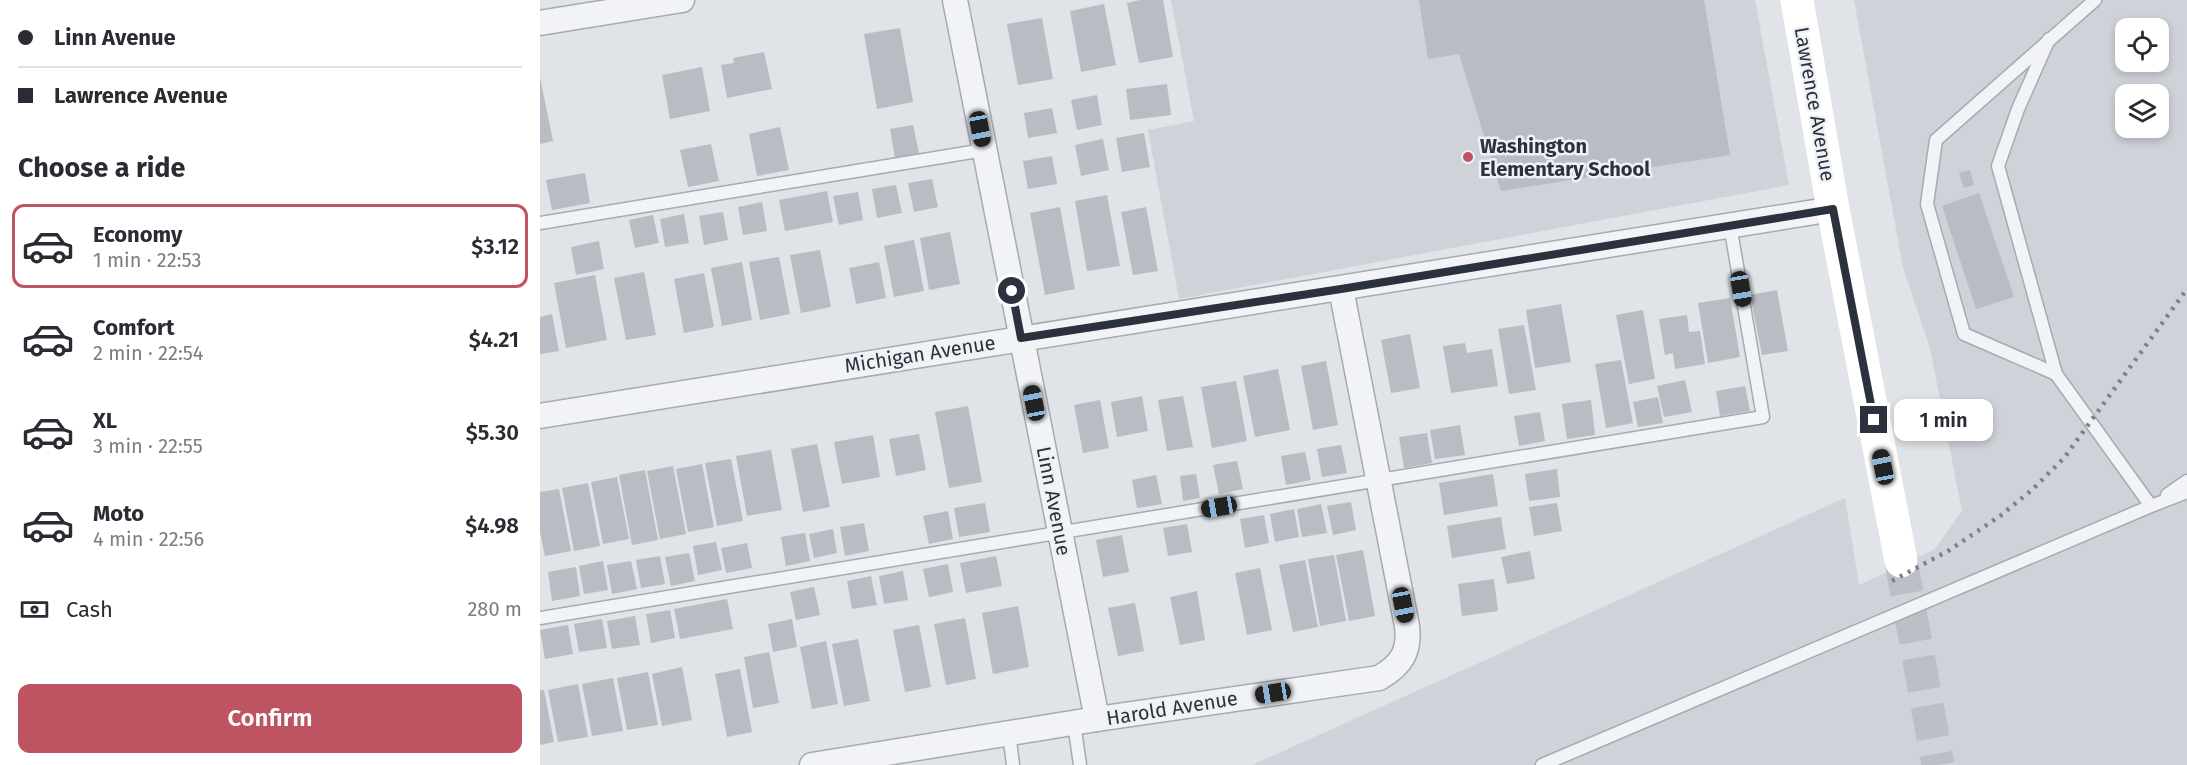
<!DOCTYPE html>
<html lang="en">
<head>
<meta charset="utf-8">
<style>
	:root { --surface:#fff; --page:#f2f2f3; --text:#2b2b33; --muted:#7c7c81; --line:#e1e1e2; --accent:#be5362 }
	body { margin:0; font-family:"Fira Sans",sans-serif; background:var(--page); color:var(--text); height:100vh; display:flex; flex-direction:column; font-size:22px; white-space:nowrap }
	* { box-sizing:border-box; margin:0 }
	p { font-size:20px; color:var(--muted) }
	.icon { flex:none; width:33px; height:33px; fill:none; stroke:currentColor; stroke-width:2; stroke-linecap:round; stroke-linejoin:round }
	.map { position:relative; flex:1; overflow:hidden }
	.sheet { display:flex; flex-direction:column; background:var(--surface); width:540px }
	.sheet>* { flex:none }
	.guide { display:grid; align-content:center; height:132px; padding:0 18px; background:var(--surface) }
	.tools { position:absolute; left:1575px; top:18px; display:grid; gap:12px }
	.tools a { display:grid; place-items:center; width:54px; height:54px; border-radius:12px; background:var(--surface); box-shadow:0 3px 9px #0003; font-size:30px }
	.end { position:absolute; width:27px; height:27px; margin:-14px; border:8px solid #2b313d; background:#fff; box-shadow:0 0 0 3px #fff }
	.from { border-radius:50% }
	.bubble { position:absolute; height:42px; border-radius:12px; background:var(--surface); box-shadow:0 3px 9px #0003; font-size:20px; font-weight:600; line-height:42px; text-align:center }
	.car { position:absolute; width:18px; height:36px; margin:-18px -9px; border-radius:8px; box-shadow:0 0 4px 2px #0007; background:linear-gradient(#222 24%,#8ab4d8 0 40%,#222 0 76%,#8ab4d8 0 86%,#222 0) }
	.guide b { display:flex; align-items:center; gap:21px; height:57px; font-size:22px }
	.guide b+b { border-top:2px solid var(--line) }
	.guide i { width:15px; height:15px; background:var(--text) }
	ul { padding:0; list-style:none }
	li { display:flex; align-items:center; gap:18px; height:84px; margin:0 12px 9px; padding:0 6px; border:3px solid transparent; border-radius:12px }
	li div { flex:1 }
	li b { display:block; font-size:22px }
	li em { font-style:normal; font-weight:600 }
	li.active { border-color:var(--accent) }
	li>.icon { width:54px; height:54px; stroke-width:1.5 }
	h2 { padding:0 18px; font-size:27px; line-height:72px }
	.pay { display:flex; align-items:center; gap:15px; height:66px; padding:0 18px; font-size:22px }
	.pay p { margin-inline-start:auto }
	.cta { display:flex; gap:12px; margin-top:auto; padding:12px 18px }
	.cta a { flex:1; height:69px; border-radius:12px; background:var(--accent); color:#fff; font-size:24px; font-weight:600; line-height:69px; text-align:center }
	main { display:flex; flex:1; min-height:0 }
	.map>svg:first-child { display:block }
	.built { fill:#ced2d9; fill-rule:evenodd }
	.building { fill:#b8bcc3 }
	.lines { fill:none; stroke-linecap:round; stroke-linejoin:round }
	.secondary-tunnel { stroke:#bcbfc5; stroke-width:33; stroke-dasharray:33 16; stroke-linecap:butt }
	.lane-casing { stroke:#a6aab1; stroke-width:15 }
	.street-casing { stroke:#a6aab1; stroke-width:27 }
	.lane { stroke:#f2f3f6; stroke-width:12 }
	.street { stroke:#f2f3f6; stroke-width:24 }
	.secondary { stroke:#fff; stroke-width:33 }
	.rail { stroke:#7b828f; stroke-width:4.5; stroke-dasharray:3 6; stroke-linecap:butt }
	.route { stroke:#2b313d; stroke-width:8 }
	.poi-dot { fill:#be5362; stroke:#eff2f5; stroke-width:2 }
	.labels { text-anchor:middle; stroke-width:5; stroke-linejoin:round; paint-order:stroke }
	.street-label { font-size:20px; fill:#2b313d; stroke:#eff2f5 }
	.poi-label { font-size:20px; font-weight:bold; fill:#2b313d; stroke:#eff2f5; text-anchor:start }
</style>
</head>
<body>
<main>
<section class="sheet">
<div class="guide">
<b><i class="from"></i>Linn Avenue</b>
<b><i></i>Lawrence Avenue</b>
</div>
<h2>Choose a ride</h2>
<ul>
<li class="active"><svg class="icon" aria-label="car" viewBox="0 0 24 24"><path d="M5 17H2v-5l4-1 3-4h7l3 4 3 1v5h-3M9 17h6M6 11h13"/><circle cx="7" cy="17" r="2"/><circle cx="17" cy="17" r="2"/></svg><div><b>Economy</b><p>1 min · 22:53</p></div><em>$3.12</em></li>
<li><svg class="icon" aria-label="car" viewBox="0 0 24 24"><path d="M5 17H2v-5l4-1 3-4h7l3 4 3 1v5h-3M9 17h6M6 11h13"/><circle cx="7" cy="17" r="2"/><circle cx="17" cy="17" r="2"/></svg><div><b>Comfort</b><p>2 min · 22:54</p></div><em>$4.21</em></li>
<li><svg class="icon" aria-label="car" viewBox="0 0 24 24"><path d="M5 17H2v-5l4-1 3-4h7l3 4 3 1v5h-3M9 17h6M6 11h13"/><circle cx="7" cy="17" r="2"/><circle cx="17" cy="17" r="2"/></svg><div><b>XL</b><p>3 min · 22:55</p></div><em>$5.30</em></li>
<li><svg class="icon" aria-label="car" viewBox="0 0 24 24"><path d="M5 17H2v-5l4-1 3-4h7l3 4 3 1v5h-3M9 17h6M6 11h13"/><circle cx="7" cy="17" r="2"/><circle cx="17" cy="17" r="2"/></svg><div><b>Moto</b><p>4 min · 22:56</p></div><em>$4.98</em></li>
</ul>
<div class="pay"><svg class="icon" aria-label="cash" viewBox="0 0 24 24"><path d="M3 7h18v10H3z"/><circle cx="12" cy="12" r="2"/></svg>Cash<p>280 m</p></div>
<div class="cta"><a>Confirm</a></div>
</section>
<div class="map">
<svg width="1647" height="765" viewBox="0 0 1647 765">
	<rect width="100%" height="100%" fill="#e0e3e7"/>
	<g class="built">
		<path d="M631,0H1215L1249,185L639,299L608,130L654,121Z"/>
		<path d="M1314,0H1647V765H712L1305,498L1319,585L1395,549L1422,511L1390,348L1363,267ZM1586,28H1618V62H1586ZM1586,94H1618V128H1586Z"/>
	</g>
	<g class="building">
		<path d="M600,0H623L633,57L599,63L587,3Z"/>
		<path d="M879,0H1164L1190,155L961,191L919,54L888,59Z"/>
		<path d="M564,4L576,65L541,72L530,11Z"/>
		<path d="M502,18L513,79L478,85L467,24Z"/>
		<path d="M360,28L373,102L337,109L324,34Z"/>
		<path d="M224,52L232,89L187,98L181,65L194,63L193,58Z"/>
		<path d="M162,67L170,111L130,119L122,75Z"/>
		<path d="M0,77L13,141L0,144Z"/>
		<path d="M627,84L631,115L590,120L586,89Z"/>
		<path d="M557,95L562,125L537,130L531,100Z"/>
		<path d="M512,108L517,133L488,138L484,113Z"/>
		<path d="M373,125L379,153L355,158L350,129Z"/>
		<path d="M240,127L249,170L217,176L209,134Z"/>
		<path d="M604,133L610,167L582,172L576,138Z"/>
		<path d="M563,139L569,170L541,176L535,145Z"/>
		<path d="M171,144L179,181L148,187L140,150Z"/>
		<path d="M512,156L517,184L488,189L483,161Z"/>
		<path d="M1430,170L1434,185L1424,188L1419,173Z"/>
		<path d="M45,173L50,203L12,210L6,180Z"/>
		<path d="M392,179L398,207L374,212L368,183Z"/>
		<path d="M356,185L362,213L337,218L332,189Z"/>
		<path d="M287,191L293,222L245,231L239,200Z"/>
		<path d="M318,192L323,220L299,225L293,196Z"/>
		<path d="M1439,193L1474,297L1436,309L1402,206Z"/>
		<path d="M567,195L580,266L547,271L535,201Z"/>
		<path d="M222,202L227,231L203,235L198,207Z"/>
		<path d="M520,207L535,289L505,295L490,213Z"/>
		<path d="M606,207L618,271L593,275L581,212Z"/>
		<path d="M183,212L188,240L164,245L159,216Z"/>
		<path d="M144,214L149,243L125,247L120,219Z"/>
		<path d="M113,215L119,243L95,248L89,220Z"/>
		<path d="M410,232L420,284L389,290L380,238Z"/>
		<path d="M374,240L384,291L354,297L344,246Z"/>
		<path d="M59,241L64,269L36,275L31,247Z"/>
		<path d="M280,250L291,307L261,313L250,255Z"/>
		<path d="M239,257L250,314L220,320L209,262Z"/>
		<path d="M202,262L212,320L182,326L171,268Z"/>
		<path d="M339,262L346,298L316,304L309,268Z"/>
		<path d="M104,272L116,335L86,340L74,278Z"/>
		<path d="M164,273L174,327L144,333L134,279Z"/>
		<path d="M55,275L67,340L26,348L14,283Z"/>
		<path d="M1237,290L1248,351L1222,355L1210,295Z"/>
		<path d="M1190,298L1200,357L1168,363L1158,303Z"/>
		<path d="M1021,304L1031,362L995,368L986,310Z"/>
		<path d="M1103,310L1115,379L1089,384L1076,315Z"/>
		<path d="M12,314L19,351L0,354V317Z"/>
		<path d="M1147,315L1149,332L1160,331L1165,364L1135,369L1133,353L1125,355L1119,319Z"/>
		<path d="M984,325L996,390L969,394L958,329Z"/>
		<path d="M870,334L880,388L851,393L841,340Z"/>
		<path d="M925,343L927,353L952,349L958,386L911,393L903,346Z"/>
		<path d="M1081,360L1093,423L1066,428L1055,364Z"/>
		<path d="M786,361L798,425L773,430L761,366Z"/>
		<path d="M738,369L750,430L715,437L703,376Z"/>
		<path d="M1145,380L1152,412L1124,417L1117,386Z"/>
		<path d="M696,381L707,441L672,448L661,387Z"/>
		<path d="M1205,386L1210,411L1180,416L1176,391Z"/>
		<path d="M602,396L608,431L577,437L571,402Z"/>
		<path d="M643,396L653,447L627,451L618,400Z"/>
		<path d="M1118,397L1123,423L1098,427L1093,402Z"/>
		<path d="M560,400L569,448L543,453L534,405Z"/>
		<path d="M1051,400L1055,435L1027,439L1022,404Z"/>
		<path d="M428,406L442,482L409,488L395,412Z"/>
		<path d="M1000,412L1005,441L979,446L974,416Z"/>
		<path d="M920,425L925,455L895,459L890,430Z"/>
		<path d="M887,433L892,463L864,468L859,437Z"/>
		<path d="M379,434L386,470L356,476L349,439Z"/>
		<path d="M333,435L340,477L302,484L294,442Z"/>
		<path d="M277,444L290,507L263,512L251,449Z"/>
		<path d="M801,445L807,473L782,477L777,449Z"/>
		<path d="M231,450L242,510L207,516L196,456Z"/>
		<path d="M765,452L771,480L746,485L741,456Z"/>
		<path d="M191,459L203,521L177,526L165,463Z"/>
		<path d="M697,461L703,489L679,494L673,465Z"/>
		<path d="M162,464L174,527L148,532L136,469Z"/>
		<path d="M133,466L146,534L120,539L107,471Z"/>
		<path d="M1017,469L1020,497L989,501L985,474Z"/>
		<path d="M105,470L118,540L92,545L79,475Z"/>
		<path d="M656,474L660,498L643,501L640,476Z"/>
		<path d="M953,474L958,506L904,515L899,483Z"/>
		<path d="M616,475L622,504L597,508L592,480Z"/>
		<path d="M77,477L89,539L63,544L51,482Z"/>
		<path d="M48,483L60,546L34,551L22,488Z"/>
		<path d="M19,489L31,551L5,556L0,532V492Z"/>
		<path d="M811,502L816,530L793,535L787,506Z"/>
		<path d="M445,503L450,532L419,537L414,508Z"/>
		<path d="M1017,503L1022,531L994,536L989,507Z"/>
		<path d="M781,504L787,533L762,537L757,509Z"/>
		<path d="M754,509L759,537L735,542L730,514Z"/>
		<path d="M408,511L413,539L389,544L383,516Z"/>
		<path d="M724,515L729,543L705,548L700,519Z"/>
		<path d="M961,517L966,549L912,558L907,526Z"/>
		<path d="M324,523L329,551L305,556L300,527Z"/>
		<path d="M647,524L652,552L628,556L623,528Z"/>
		<path d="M293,529L297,553L274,558L269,534Z"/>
		<path d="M265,533L270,561L246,566L241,537Z"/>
		<path d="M582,535L589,572L563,577L556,540Z"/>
		<path d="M176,542L182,570L158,575L153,546Z"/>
		<path d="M207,543L212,568L186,573L181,548Z"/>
		<path d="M823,550L835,616L809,621L796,555Z"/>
		<path d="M990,551L995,579L967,584L961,557Z"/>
		<path d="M149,553L155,581L131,586L125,557Z"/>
		<path d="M794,555L806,621L780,626L768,559Z"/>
		<path d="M120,556L125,584L101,588L96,560Z"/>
		<path d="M456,556L462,586L426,593L420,563Z"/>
		<path d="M765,560L778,627L753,632L739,565Z"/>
		<path d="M63,561L68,590L44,594L39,566Z"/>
		<path d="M91,561L97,589L72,594L67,565Z"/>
		<path d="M408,564L413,592L389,597L383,569Z"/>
		<path d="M36,567L40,596L12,601L8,572Z"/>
		<path d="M720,568L732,630L707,635L695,573Z"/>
		<path d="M363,571L368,600L344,604L339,576Z"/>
		<path d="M331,576L337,605L312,609L307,581Z"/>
		<path d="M954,579L958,611L922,616L918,584Z"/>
		<path d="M274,587L280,615L256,620L250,592Z"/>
		<path d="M657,591L665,640L640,645L630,597Z"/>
		<path d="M187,599L193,629L140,639L134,609Z"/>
		<path d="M595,603L604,651L578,656L568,608Z"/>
		<path d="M478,606L489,667L453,674L442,613Z"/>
		<path d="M130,610L135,638L111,643L106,614Z"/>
		<path d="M95,616L100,645L72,649L67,621Z"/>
		<path d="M425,618L436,679L406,685L394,624Z"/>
		<path d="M62,619L67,648L39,652L34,624Z"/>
		<path d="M252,619L257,647L233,652L228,624Z"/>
		<path d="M28,625L33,654L5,659L0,630Z"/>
		<path d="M379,625L391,687L365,692L353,630Z"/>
		<path d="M318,639L330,701L304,706L292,644Z"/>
		<path d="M286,641L298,704L272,709L260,647Z"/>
		<path d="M229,652L239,703L213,708L204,657Z"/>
		<path d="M142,667L152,720L122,726L112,674Z"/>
		<path d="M200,669L212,732L187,737L175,674Z"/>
		<path d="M108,672L118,725L87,730L77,678Z"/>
		<path d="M73,678L83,731L52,736L42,684Z"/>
		<path d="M38,684L48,737L18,742L8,690Z"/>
		<path d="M0,690H4L14,742L0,745Z"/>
	</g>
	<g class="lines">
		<path class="secondary-tunnel" d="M1361,561L1398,765"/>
		<defs>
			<g id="lane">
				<path d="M1509,39L1478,109L1458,166L1516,374L1611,506"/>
				<path d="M0,223L444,150"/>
				<path d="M1516,374L1424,334L1387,204L1396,140L1555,0"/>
				<path d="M1627,495L1647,481"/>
				<path d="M0,618L1223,417L1190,225"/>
				<path d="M534,723L540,765"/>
				<path d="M469,733L473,765"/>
				<path d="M1002,765L1611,506L1647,492"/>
			</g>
			<g id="street">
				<path d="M415,0L557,719"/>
				<path d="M0,23L142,0"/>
				<path d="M0,416L1293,209"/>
				<path d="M272,765L557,719L839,678C862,665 870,651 867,626L801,289"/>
			</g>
		</defs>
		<use href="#lane" class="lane-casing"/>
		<use href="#street" class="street-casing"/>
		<use href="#lane" class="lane"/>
		<use href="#street" class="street"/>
		<path class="secondary" d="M1257,0L1293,209L1361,561"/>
		<path class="rail" d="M1352,581L1408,551L1460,516L1493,489L1524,458L1647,289"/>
	</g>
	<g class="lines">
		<path class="route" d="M472,291L481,338L801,289L1293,209L1334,420"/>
	</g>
	<circle class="poi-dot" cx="928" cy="157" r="6"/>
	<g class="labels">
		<g class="street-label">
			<text transform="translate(1275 104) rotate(80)" y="7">Lawrence Avenue</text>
			<text transform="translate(380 354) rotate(-9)" y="7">Michigan Avenue</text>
			<text transform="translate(514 501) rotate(79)" y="7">Linn Avenue</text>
			<text transform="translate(632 708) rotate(-9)" y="7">Harold Avenue</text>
		</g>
		<g class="poi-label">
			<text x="940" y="153">Washington<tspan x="940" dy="23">Elementary School</tspan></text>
		</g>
	</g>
</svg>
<div class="tools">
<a><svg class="icon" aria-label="locate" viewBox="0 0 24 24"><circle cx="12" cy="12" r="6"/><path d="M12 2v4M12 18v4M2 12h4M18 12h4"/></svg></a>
<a><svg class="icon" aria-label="layers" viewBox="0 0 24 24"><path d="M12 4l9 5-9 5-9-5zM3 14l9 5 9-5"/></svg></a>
</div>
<i class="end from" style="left:472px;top:291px"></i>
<i class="end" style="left:1334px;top:420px"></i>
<div class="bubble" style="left:1354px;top:399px;width:99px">1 min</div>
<i class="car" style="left:440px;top:129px;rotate:169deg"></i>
<i class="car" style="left:1201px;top:289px;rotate:170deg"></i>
<i class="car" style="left:494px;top:403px;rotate:349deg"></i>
<i class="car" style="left:1343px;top:467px;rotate:349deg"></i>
<i class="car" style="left:679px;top:507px;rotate:260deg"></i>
<i class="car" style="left:863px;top:605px;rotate:169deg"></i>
<i class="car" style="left:733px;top:693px;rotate:261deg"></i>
</div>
</main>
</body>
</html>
